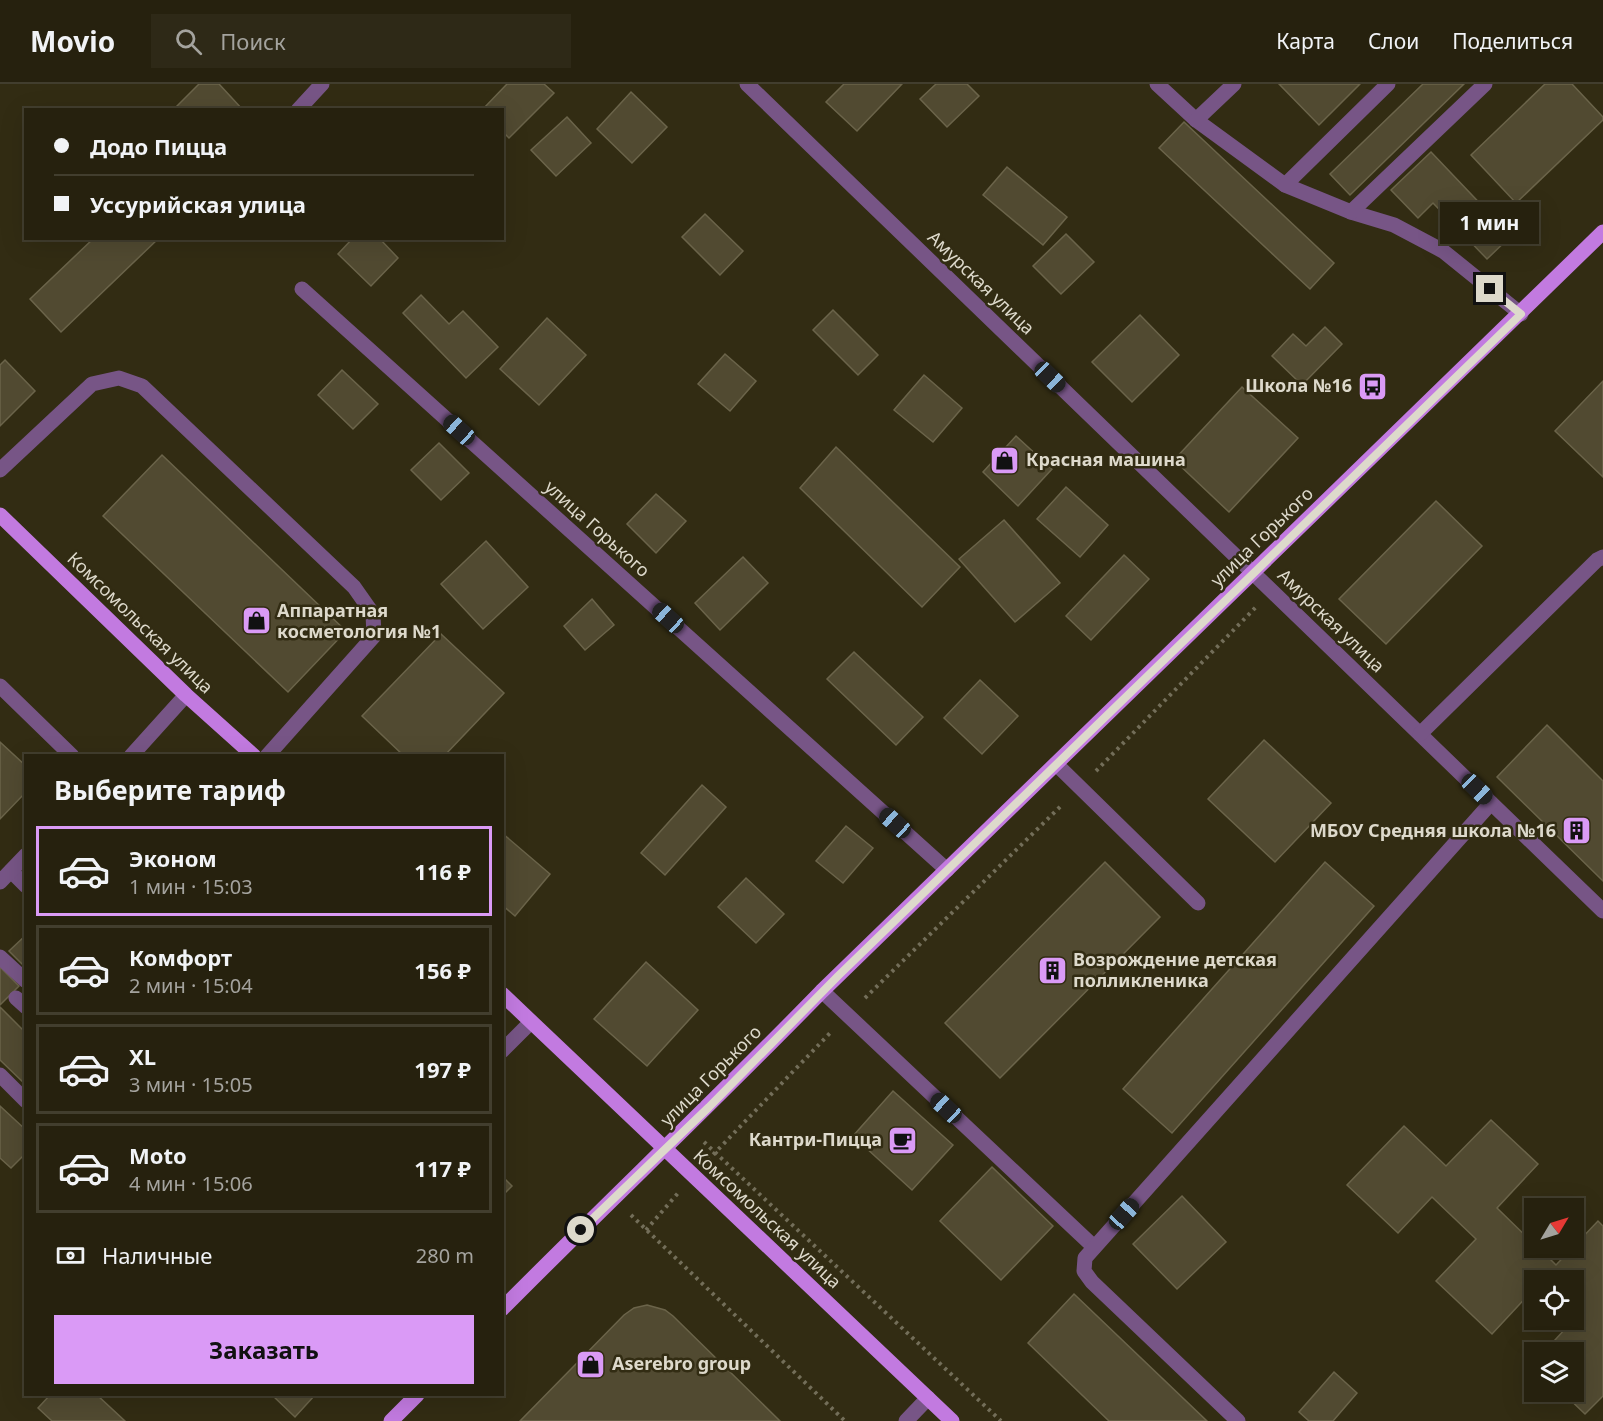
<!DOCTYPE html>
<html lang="ru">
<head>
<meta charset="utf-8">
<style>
	:root { --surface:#26210e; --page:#2e2917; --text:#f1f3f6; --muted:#a4a39e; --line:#423e2e; --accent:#da9af6 }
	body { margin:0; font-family:"Noto Sans",sans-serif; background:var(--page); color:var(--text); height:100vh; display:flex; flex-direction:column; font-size:22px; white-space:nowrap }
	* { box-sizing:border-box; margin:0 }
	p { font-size:20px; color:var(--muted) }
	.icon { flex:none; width:33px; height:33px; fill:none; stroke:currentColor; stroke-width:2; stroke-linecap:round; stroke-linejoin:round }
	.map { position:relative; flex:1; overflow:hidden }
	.side { position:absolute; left:24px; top:670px; width:480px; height:642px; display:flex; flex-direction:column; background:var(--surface); border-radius:0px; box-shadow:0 6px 24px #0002,0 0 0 2px var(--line) }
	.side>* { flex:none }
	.guide { position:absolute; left:24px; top:24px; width:480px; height:132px; border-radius:0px; box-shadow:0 6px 24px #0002,0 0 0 2px var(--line); display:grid; align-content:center; height:132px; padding:0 30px; background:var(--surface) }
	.needle { width:39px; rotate:52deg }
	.controls { position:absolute; left:1524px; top:1114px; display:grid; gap:12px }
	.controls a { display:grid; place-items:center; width:60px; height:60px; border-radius:0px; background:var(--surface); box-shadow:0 6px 24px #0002,0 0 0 2px var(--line); font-size:30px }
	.end { position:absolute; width:27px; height:27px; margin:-14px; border:8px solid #ddd9cb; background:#111; box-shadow:0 0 0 3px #111 }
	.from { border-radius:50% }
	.bubble { position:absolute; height:42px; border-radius:0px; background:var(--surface); box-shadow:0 6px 24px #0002,0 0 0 2px var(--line); font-size:20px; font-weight:700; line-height:42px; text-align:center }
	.car { position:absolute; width:18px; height:36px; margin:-18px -9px; border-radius:8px; box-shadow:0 0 4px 2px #0007; background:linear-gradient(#222 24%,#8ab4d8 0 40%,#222 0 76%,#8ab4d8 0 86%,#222 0) }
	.guide b { display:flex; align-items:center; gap:21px; height:57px; font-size:22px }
	.guide b+b { border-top:2px solid var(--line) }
	.guide i { width:15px; height:15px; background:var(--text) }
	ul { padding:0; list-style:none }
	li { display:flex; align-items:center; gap:18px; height:90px; margin:0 12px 9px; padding:0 18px; border:3px solid var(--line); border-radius:0px }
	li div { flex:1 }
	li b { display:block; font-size:22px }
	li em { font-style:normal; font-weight:700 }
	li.selected { border-color:var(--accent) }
	li>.icon { width:54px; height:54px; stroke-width:1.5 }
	h2 { padding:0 30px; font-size:27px; line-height:72px }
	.pay { display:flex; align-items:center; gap:15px; height:66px; padding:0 30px; font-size:22px }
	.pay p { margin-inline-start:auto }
	.cta { display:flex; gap:12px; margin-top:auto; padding:12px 30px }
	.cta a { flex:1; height:69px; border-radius:0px; background:var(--accent); color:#111; font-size:24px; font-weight:700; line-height:69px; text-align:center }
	header { display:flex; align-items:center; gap:36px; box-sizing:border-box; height:84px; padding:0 30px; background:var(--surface); border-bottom:2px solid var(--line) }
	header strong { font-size:28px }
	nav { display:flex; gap:33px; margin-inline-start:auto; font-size:21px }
	.search { width:420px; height:54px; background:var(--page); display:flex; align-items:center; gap:15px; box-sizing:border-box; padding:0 21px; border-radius:0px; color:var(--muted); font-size:22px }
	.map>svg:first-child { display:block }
	.building { fill:#514a31; stroke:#6b644a; stroke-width:1.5 }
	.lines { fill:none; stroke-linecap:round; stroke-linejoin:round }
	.path { stroke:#736e59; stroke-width:4; stroke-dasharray:3 4.5; stroke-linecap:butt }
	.minor { stroke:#775586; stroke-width:15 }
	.major { stroke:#c27ae0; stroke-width:15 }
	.route { stroke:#ddd9cb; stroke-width:8 }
	.labels { text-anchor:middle; stroke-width:5; stroke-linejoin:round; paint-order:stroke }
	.street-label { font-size:18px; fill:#ddd9cb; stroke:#322c13 }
	.poi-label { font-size:18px; font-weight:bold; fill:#ddd9cb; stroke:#322c13; text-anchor:start }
</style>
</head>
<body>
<header>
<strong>Movio</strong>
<div class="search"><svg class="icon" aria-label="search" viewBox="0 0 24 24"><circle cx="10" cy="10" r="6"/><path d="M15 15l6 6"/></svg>Поиск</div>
<nav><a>Карта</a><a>Слои</a><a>Поделиться</a></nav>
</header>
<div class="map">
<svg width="1603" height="1337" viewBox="0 0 1603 1337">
	<rect width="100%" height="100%" fill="#322c13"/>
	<g class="building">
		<path d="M199,0H219L243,26H173Z"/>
		<path d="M507,0H544L554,9L509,54L502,47V26H482Z"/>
		<path d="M844,0H902L857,47L826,18Z"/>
		<path d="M936,0H967L979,12L947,43L920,15Z"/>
		<path d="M1279,0H1360L1319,41Z"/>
		<path d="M1423,0H1464L1350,111L1330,90Z"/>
		<path d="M1545,0H1572L1603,33V36L1516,119L1471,71Z"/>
		<path d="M631,8L667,43L632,79L597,45Z"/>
		<path d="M567,33L591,59L556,92L531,66Z"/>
		<path d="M1184,38L1334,179L1310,205L1159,64Z"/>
		<path d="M1431,68L1511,152L1487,175L1433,119L1418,134L1391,106Z"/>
		<path d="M1007,83L1067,133L1043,161L983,111Z"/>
		<path d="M705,130L743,167L720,191L682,153Z"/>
		<path d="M1066,150L1094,178L1061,210L1033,182Z"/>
		<path d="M94,154H159L61,248L30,215Z"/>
		<path d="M353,154H379L398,174L371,202L338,170Z"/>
		<path d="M421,211L449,240L463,227L498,263L466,294L403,229Z"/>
		<path d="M833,226L878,271L858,291L813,246Z"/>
		<path d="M1140,231L1179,271L1132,318L1092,278Z"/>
		<path d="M547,234L586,271L539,321L500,285Z"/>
		<path d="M1325,243L1342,260L1302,301L1272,272L1293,250L1306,262Z"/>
		<path d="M725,270L756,297L730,327L698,300Z"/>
		<path d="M5,276L35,307L0,342V281Z"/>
		<path d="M342,286L378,320L353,345L318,311Z"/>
		<path d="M924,291L962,324L933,358L894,326Z"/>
		<path d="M1603,297V393L1555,347Z"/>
		<path d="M1242,303L1298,354L1229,428L1174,376Z"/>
		<path d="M1016,352L1052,385L1018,422L983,388Z"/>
		<path d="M439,359L469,389L441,416L411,386Z"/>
		<path d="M836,363L960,483L922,523L800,404Z"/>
		<path d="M162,371L346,547L288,608L103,432Z"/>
		<path d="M1066,403L1108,441L1080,473L1037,435Z"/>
		<path d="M656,410L686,437L656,469L627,440Z"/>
		<path d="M1436,417L1482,462L1386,560L1339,515Z"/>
		<path d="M1004,436L1060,499L1015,538L959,475Z"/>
		<path d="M486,457L528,503L483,545L441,500Z"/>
		<path d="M1124,471L1149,495L1091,556L1066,532Z"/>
		<path d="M743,473L768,499L720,546L695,519Z"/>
		<path d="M592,515L614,541L585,566L564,542Z"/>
		<path d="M441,550L504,609L444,672H404L362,632Z"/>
		<path d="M854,568L923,633L896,661L827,595Z"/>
		<path d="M980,596L1018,632L982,670L944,634Z"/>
		<path d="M1547,641L1603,697V797L1497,693Z"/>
		<path d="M1264,656L1331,719L1275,778L1208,715Z"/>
		<path d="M0,658L26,682V708L0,735Z"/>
		<path d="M702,701L726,723L665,791L641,769Z"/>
		<path d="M846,742L873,764L843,799L816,777Z"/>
		<path d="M502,749L550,790L515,832L502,821Z"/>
		<path d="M1105,778L1160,833L1000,994L945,939Z"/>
		<path d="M1325,778L1374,822L1172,1049L1123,1005Z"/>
		<path d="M746,794L784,830L756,859L718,823Z"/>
		<path d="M26,851V884L9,867Z"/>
		<path d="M646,878L698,926L647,982L594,935Z"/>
		<path d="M0,883L19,902L0,921Z"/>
		<path d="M0,923L26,949V1001L0,976Z"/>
		<path d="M893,1007L953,1061L912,1106L853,1052Z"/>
		<path d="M0,1022L26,1046V1069L11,1084L0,1074Z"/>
		<path d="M1491,1036L1538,1080L1497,1124L1534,1160V1164H1539L1556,1181L1598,1137L1603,1142V1312L1585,1330L1562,1308H1574V1269H1543L1566,1244L1558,1236H1574V1197H1534V1214L1530,1209L1492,1250L1436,1197L1476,1155L1432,1113L1398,1149L1347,1101L1404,1042L1446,1082Z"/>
		<path d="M992,1083L1053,1142L1001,1196L940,1137Z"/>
		<path d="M502,1092L512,1102L502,1112Z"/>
		<path d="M1182,1112L1226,1158L1177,1205L1133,1160Z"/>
		<path d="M1074,1210L1207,1337H1109L1028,1259Z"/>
		<path d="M647,1221L665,1226L673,1232L780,1337H520L624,1231L634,1224Z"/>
		<path d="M1334,1288L1357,1309L1333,1337H1309L1299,1328Z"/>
		<path d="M50,1311H97L125,1337H52L38,1324Z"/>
		<path d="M272,1311H315L295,1333Z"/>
	</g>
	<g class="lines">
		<g class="path">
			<path d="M1096,687L1256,523"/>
			<path d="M865,914L1063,720"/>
			<path d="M704,1058L1001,1337"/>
			<path d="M708,1076L832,947"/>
			<path d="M631,1131L845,1337"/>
			<path d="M646,1146L679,1108"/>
		</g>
		<g class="minor">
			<path d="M747,0L1603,827"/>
			<path d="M1157,0L1196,36L1285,101L1351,128L1394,141L1443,167L1521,230"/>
			<path d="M298,26L322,0"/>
			<path d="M1196,36L1234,0"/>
			<path d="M1285,101L1388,0"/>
			<path d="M1351,128L1485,0"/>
			<path d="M302,205L947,786"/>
			<path d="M0,386L92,300L119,294L142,302L354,503L373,530L374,552L267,672"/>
			<path d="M0,602L72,672"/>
			<path d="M1420,650L1597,476L1603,473"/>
			<path d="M131,672L186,611"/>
			<path d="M1056,680L1198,819"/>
			<path d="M11,787L26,802"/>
			<path d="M0,798L26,771"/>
			<path d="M0,873L26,897"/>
			<path d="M822,907L1094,1163"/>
			<path d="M16,914L26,923"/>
			<path d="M502,967L531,938"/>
			<path d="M0,991L26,1017"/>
			<path d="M906,1337L928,1314"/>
			<path d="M1238,1337L1092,1198L1084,1187L1085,1174L1491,719"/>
		</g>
		<g class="major">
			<path d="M0,431L186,611L254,672"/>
			<path d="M502,910L952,1337"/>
			<path d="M502,1225C608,1118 717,1015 822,907L1603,148"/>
			<path d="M391,1337L417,1311"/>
		</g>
	</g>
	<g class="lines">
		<path class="route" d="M581,1146L709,1023L838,892L1521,230L1490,205"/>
	</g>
	<defs>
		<symbol id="bus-square" viewBox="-11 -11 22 22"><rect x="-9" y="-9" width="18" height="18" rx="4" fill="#da9af6" stroke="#322c13"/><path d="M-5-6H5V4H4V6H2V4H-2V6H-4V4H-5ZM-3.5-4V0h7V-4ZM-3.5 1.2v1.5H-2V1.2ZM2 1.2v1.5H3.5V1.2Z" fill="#111"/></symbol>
		<symbol id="shop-square" viewBox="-11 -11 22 22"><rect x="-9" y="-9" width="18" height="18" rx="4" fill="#da9af6" stroke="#322c13"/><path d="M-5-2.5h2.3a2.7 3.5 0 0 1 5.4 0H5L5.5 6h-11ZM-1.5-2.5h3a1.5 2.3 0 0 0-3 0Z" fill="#111"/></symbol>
		<symbol id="building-square" viewBox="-11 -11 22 22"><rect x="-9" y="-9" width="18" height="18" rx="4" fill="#da9af6" stroke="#322c13"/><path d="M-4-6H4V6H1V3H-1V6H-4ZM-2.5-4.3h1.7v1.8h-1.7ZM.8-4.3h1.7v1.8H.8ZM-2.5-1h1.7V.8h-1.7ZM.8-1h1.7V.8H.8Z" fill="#111"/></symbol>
		<symbol id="cafe-square" viewBox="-11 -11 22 22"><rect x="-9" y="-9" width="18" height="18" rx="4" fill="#da9af6" stroke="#322c13"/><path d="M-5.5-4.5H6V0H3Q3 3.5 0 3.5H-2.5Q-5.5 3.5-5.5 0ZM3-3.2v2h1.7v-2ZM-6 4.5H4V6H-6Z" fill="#111"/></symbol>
	</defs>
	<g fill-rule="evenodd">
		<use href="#bus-square" x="1356" y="286" width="33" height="33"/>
		<use href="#shop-square" x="988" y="360" width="33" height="33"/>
		<use href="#shop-square" x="240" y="520" width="33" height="33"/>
		<use href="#building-square" x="1560" y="730" width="33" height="33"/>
		<use href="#building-square" x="1036" y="870" width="33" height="33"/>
		<use href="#cafe-square" x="886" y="1040" width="33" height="33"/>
		<use href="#shop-square" x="574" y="1264" width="33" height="33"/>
	</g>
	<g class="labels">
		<g class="street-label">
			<text transform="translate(981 199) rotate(44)" y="6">Амурская улица</text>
			<text transform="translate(597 445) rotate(42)" y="6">улица Горького</text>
			<text transform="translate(1262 453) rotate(-44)" y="6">улица Горького</text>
			<text transform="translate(1331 537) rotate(44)" y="6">Амурская улица</text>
			<text transform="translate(140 539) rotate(44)" y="6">Комсомольская улица</text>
			<text transform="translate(711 992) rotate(-45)" y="6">улица Горького</text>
			<text transform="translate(767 1135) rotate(43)" y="6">Комсомольская улица</text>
		</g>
		<g class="poi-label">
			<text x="1352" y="308" text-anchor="end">Школа №16</text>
			<text x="1026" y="382">Красная машина</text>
			<text x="277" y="533">Аппаратная<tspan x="277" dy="21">косметология №1</tspan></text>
			<text x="1556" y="753" text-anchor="end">МБОУ Средняя школа №16</text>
			<text x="1073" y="882">Возрождение детская<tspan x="1073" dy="21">полликленика</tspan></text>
			<text x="882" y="1062" text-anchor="end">Кантри-Пицца</text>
			<text x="612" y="1286">Aserebro group</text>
		</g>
	</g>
</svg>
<div class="controls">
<a><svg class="needle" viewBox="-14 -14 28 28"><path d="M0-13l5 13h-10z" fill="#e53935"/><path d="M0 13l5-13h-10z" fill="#a4a39e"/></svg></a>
<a><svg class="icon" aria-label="locate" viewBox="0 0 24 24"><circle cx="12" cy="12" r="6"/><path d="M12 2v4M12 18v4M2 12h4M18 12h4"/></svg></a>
<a><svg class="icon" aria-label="layers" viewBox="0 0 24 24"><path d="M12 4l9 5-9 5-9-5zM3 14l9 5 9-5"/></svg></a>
</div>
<i class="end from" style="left:581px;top:1146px"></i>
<i class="end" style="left:1490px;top:205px"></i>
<div class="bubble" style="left:1440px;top:118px;width:99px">1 мин</div>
<i class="car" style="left:1050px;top:293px;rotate:134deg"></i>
<i class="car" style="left:459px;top:346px;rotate:312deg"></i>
<i class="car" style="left:668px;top:534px;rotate:312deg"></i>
<i class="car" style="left:1477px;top:705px;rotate:134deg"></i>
<i class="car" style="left:895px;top:739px;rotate:312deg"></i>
<i class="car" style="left:946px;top:1024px;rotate:313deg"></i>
<i class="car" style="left:1124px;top:1130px;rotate:42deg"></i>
<div class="guide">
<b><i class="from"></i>Додо Пицца</b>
<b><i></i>Уссурийская улица</b>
</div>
<section class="side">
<h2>Выберите тариф</h2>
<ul>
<li class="selected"><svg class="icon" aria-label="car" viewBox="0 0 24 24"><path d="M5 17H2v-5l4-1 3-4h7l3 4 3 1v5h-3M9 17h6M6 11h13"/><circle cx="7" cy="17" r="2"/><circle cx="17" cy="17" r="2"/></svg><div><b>Эконом</b><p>1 мин · 15:03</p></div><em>116 ₽</em></li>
<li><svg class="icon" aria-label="car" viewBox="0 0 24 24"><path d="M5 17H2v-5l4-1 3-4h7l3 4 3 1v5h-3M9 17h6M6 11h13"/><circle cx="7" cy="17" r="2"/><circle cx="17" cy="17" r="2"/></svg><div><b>Комфорт</b><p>2 мин · 15:04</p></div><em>156 ₽</em></li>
<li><svg class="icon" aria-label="car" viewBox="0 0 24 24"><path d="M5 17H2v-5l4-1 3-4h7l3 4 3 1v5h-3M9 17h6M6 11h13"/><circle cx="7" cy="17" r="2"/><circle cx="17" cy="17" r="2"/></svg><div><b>XL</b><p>3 мин · 15:05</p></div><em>197 ₽</em></li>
<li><svg class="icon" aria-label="car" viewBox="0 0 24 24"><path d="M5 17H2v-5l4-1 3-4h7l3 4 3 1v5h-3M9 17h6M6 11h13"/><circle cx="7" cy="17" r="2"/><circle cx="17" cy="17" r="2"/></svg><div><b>Moto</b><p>4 мин · 15:06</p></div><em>117 ₽</em></li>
</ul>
<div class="pay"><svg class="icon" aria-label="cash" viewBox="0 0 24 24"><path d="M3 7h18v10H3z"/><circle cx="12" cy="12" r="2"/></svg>Наличные<p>280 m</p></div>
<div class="cta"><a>Заказать</a></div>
</section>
</div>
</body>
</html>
